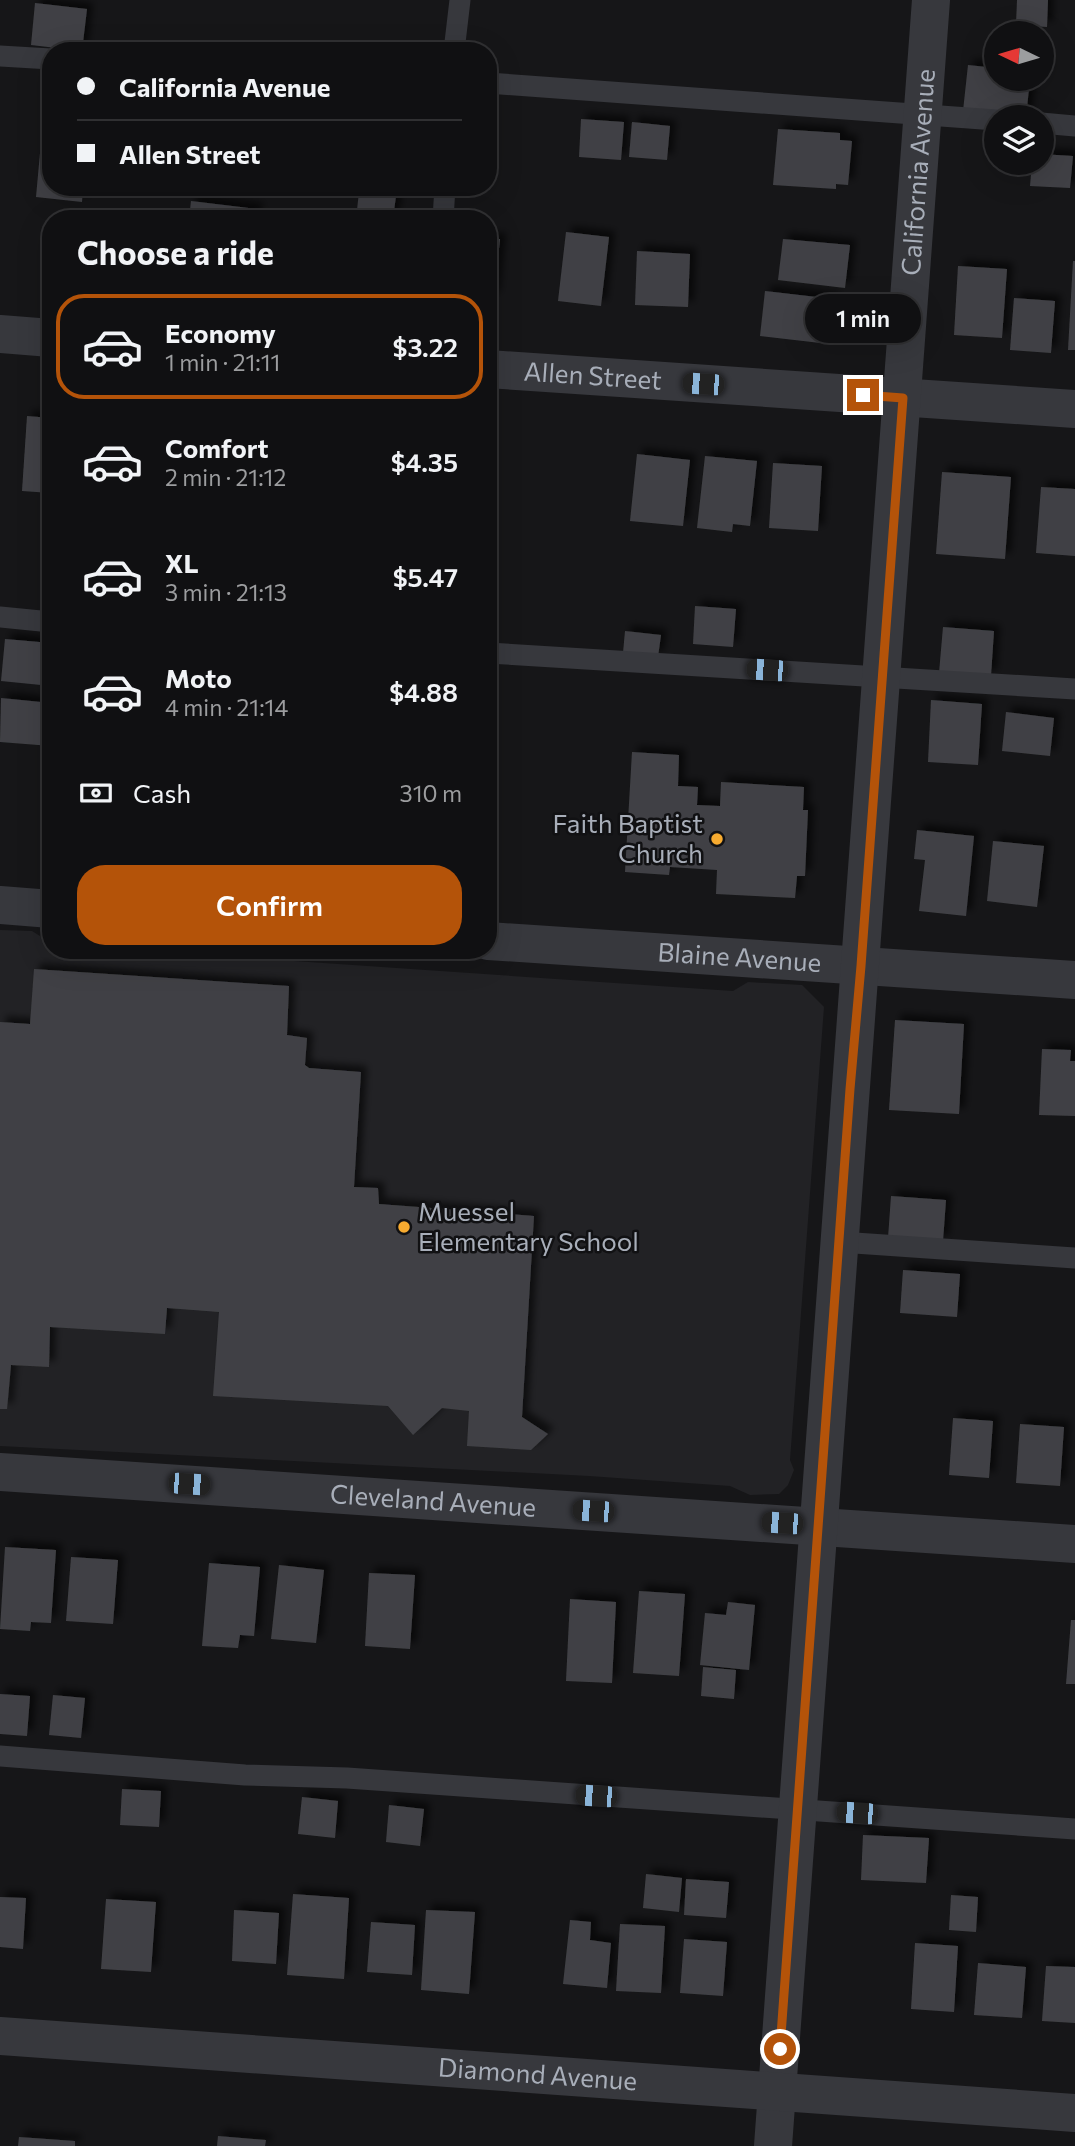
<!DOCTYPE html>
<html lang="en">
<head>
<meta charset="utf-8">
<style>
	:root { --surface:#101012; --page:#19191b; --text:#f1f3f6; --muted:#9c9d9f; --line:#303032; --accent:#b45309 }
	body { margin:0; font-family:Commissioner,sans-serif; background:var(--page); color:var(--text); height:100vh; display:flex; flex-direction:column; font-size:26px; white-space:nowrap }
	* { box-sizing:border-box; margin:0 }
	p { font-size:23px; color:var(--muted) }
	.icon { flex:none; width:38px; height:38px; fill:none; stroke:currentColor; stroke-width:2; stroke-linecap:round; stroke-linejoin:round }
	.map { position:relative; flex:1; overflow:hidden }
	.drawer { position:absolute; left:42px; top:210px; width:455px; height:749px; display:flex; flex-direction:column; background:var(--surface); border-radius:28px; box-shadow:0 7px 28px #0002,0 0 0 2px var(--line) }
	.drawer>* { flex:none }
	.hud { position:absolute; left:42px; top:42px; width:455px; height:154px; border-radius:28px; box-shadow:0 7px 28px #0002,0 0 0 2px var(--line); display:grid; align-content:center; height:154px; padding:0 35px; background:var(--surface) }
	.needle { width:46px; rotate:275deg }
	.controls { position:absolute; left:984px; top:21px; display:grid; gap:14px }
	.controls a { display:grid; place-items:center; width:70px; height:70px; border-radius:50%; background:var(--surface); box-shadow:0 7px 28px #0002,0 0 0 2px var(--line); font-size:35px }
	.end { position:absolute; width:32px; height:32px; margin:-16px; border:9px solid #b45309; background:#fff; box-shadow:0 0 0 4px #fff }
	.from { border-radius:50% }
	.bubble { position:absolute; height:49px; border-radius:24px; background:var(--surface); box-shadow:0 7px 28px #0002,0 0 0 2px var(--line); font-size:23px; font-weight:600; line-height:49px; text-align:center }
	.car { position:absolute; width:21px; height:42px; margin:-21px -10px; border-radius:9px; box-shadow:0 0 5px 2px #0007; background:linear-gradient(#222 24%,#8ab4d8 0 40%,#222 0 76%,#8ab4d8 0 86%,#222 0) }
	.hud b { display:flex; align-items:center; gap:24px; height:66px; font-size:26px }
	.hud b+b { border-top:2px solid var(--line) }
	.hud i { width:18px; height:18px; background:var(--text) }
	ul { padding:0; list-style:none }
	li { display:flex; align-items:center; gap:21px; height:105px; margin:0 14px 10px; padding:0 21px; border:4px solid transparent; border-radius:28px }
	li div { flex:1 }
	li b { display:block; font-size:26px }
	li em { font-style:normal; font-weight:600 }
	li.selected { border-color:var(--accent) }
	li>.icon { width:63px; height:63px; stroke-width:1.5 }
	h2 { padding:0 35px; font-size:32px; line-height:84px }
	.pay { display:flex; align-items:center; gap:18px; height:77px; padding:0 35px; font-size:26px }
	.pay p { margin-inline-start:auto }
	.cta { display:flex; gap:14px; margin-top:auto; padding:14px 35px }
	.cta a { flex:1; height:80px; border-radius:28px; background:var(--accent); color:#fff; font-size:28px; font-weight:600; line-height:80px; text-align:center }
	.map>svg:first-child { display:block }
	.built { fill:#222225 }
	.building { fill:#404145; filter:url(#shadow) }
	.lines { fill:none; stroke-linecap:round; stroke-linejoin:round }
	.service { stroke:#37383d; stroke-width:21 }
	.minor { stroke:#37383d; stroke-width:38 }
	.tertiary { stroke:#37383d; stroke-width:38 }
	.route { stroke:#b45309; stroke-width:9 }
	.poi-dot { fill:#f7ab30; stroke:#111113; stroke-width:2.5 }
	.labels { text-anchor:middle; stroke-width:5; stroke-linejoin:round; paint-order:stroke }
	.street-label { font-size:26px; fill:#a8aeb9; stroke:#111113 }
	.poi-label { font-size:26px; fill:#a8aeb9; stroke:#111113; text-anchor:end }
</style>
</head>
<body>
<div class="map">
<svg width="1075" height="2146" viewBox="0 0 1075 2146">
	<defs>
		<filter id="shadow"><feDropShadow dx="6" dy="-6" stdDeviation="3.5" flood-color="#0009"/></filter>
	</defs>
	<rect width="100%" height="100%" fill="#161618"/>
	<path class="built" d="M0,930L32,931L40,936L43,944L51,945V950H133L733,991L748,982L802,985L824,1007L790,1460L794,1470L788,1485L779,1494L750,1495L730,1486L589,1476L0,1446Z"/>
	<g class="building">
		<path d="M1017,0H1048L1047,27L1016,25Z"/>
		<path d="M35,3L87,9L82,51L31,45Z"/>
		<path d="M968,65L996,68V79H1030L1026,117L963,111Z"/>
		<path d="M581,119L624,122L621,160L579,157Z"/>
		<path d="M632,122L670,126L667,160L629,157Z"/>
		<path d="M778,129L840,133V140L852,141L848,185L836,184V189L773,185Z"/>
		<path d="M41,142L51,143V187H83L82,202L36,197Z"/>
		<path d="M1041,154L1073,156L1070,188L1030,186L1032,163H1041Z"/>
		<path d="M359,192L396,196L393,219H356Z"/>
		<path d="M191,201L257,209L256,219H189Z"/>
		<path d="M566,232L609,237L601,306L558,301Z"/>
		<path d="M488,238L500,239L494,298H488Z"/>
		<path d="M783,239L850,245L845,288L778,280Z"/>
		<path d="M637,251L690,254L688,307L635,305Z"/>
		<path d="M1073,261H1075V350H1068Z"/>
		<path d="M958,266L1007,269L1002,338L954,335Z"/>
		<path d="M765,291L834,299L829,344L760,336Z"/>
		<path d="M1014,298L1055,301L1051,353L1010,350Z"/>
		<path d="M27,416L51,418V493L22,491Z"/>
		<path d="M637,454L690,460L683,526L630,521Z"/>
		<path d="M705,456L757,461L750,526L733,524L732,532L697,528Z"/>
		<path d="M773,463L822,466L818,531L769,528Z"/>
		<path d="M942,472L1011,477L1005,559L936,554Z"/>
		<path d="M1041,487L1075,489V556L1036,553Z"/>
		<path d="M695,606L736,609L733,647L693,644Z"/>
		<path d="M943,627L994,631L991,676L939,673Z"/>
		<path d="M625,631L661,635L658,657L623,653Z"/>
		<path d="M5,639L51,643V686L1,681Z"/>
		<path d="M1,698L51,703V746L0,742Z"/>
		<path d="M931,700L982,704L978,765L928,762Z"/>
		<path d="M1006,712L1054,718L1050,756L1002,751Z"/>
		<path d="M632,752L679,755L678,786L698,787L697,805L720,806L721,782L804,787L803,810H808L805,876H797L795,898L716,894L717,870L670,867L669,875L625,872Z"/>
		<path d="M917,830L974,836L966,916L919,911L925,860L914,859Z"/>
		<path d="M993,841L1044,846L1037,907L987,901Z"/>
		<path d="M34,969L289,986L287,1035L307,1038L305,1065L309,1068L361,1072L354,1187L378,1188L379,1204L534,1216L522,1417L548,1434L531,1450L467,1446L469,1411L442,1408L413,1435L388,1406L213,1396L219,1312L167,1308L165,1334L50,1327L49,1367L11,1365L7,1409H0V1022L30,1024Z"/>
		<path d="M895,1020L964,1024L959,1114L889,1110Z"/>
		<path d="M1042,1049L1071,1050L1070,1061H1075V1116L1039,1115Z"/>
		<path d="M891,1196L946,1200L943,1241L888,1238Z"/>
		<path d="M903,1270L960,1274L957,1317L900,1313Z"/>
		<path d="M953,1418L993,1421L989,1478L949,1475Z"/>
		<path d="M1020,1424L1064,1427L1060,1486L1016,1483Z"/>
		<path d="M5,1547L56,1550L51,1623L31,1622L30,1631L0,1629Z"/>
		<path d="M71,1557L118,1560L113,1624L66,1621Z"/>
		<path d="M209,1563L260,1567L254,1636L240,1635L238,1648L202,1646Z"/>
		<path d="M279,1565L324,1570L316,1643L271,1639Z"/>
		<path d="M369,1573L415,1575L410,1649L365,1646Z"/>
		<path d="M639,1591L685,1594L679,1676L633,1673Z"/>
		<path d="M570,1599L616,1602L612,1683L566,1681Z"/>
		<path d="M728,1602L755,1605L749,1670L700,1665L705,1613L726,1615Z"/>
		<path d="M1071,1620H1075V1684H1066Z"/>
		<path d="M703,1667L736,1670L734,1699L701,1696Z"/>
		<path d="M0,1694L30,1696L27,1736L0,1734Z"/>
		<path d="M53,1695L85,1698L81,1738L49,1735Z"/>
		<path d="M122,1789L161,1791L159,1827L120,1825Z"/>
		<path d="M302,1797L338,1801L335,1838L298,1834Z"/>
		<path d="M389,1805L424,1809L420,1846L386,1842Z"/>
		<path d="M863,1835L929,1838L926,1883L861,1880Z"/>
		<path d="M646,1874L682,1878L679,1912L643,1908Z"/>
		<path d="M686,1879L729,1882L726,1918L684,1915Z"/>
		<path d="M293,1894L349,1898L344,1979L287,1975Z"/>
		<path d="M951,1895L978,1897L976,1932L949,1930Z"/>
		<path d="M0,1897L26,1898L23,1949L0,1947Z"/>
		<path d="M106,1899L156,1902L151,1972L101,1969Z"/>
		<path d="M234,1910L279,1913L276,1964L232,1961Z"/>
		<path d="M426,1910L475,1912L469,1994L421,1990Z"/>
		<path d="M570,1920L591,1922L590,1940L611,1943L607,1988L563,1984Z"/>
		<path d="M371,1922L415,1925L412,1975L367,1972Z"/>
		<path d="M620,1924L665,1926L661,1993L616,1991Z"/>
		<path d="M684,1939L727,1942L723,1996L680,1993Z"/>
		<path d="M915,1943L958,1946L954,2012L911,2009Z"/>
		<path d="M978,1963L1026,1967L1022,2018L974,2015Z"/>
		<path d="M1046,1966L1075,1967V2023L1042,2021Z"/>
		<path d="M218,2136L266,2140L265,2146H217Z"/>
		<path d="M19,2137L75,2141V2146H18Z"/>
	</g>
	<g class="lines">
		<g class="service">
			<path d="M454,51L460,0"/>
			<path d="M0,56L51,59"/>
			<path d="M488,83L996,120"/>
			<path d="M1041,123L1075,126"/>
			<path d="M443,219L445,187"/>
			<path d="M0,617L51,622"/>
			<path d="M488,653L1075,689"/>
			<path d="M840,1242L1075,1258"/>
			<path d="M0,1756L245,1775L347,1778L1075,1829"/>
		</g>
		<g class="minor">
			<path d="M0,334L51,338"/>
			<path id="s1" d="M488,369L1075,409"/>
			<path d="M0,905L51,909"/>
			<path id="s2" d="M488,941L1075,980"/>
			<path id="s3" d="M0,1472L1075,1544"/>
			<path id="s4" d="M773,2146L931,0"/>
		</g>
		<path class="tertiary" id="s5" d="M0,2036L1075,2113"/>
	</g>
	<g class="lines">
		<path class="route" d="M780,2049L850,1089L861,966L903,398L863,395"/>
	</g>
	<g class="poi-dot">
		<circle cx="717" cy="839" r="7"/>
		<circle cx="404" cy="1227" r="7"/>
	</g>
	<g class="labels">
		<g class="street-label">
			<text dy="9" stroke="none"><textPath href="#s4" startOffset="1979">California Avenue</textPath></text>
			<text dy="9" stroke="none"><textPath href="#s1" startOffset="105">Allen Street</textPath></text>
			<text dy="9" stroke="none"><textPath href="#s2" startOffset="252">Blaine Avenue</textPath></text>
			<text dy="9" stroke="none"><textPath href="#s3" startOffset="434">Cleveland Avenue</textPath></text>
			<text dy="9" stroke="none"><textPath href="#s5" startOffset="539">Diamond Avenue</textPath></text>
		</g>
		<g class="poi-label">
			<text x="703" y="833">Faith Baptist<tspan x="703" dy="30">Church</tspan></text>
			<text x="418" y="1221" text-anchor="start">Muessel<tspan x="418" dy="30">Elementary School</tspan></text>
		</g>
	</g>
</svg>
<div class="controls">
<a><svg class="needle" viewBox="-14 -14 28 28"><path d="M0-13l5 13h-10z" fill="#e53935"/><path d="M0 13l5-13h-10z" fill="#9c9d9f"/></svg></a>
<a><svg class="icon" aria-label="layers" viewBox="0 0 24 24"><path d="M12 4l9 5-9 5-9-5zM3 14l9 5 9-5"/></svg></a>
</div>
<i class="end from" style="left:780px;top:2049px"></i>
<i class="end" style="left:863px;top:395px"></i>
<div class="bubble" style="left:805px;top:294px;width:116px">1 min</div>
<i class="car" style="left:703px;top:384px;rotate:274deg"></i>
<i class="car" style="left:767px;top:670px;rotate:274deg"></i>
<i class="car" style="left:189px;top:1484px;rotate:94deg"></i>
<i class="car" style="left:593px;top:1511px;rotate:274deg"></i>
<i class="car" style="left:782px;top:1523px;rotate:274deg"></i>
<i class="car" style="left:596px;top:1796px;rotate:274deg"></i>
<i class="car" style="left:857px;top:1813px;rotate:274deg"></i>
<div class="hud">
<b><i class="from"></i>California Avenue</b>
<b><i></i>Allen Street</b>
</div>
<section class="drawer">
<h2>Choose a ride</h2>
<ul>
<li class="selected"><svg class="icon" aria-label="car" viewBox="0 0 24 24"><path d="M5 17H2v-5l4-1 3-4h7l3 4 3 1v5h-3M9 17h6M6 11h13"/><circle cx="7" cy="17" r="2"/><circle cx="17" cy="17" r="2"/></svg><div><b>Economy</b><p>1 min · 21:11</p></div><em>$3.22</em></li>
<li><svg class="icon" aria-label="car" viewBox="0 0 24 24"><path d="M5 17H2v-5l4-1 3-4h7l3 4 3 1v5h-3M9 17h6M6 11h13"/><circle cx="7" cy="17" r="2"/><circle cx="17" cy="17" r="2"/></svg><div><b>Comfort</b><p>2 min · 21:12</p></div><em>$4.35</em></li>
<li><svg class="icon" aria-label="car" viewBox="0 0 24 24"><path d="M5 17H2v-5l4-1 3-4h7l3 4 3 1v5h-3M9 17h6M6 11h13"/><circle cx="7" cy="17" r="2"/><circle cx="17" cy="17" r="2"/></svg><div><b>XL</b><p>3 min · 21:13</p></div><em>$5.47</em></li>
<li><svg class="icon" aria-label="car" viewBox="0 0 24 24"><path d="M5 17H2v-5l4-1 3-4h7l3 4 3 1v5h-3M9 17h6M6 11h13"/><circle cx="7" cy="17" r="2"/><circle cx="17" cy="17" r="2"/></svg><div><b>Moto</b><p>4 min · 21:14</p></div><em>$4.88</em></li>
</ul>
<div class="pay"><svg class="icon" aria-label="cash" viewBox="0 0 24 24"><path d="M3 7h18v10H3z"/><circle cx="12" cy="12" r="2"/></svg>Cash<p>310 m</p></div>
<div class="cta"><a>Confirm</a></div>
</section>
</div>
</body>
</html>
